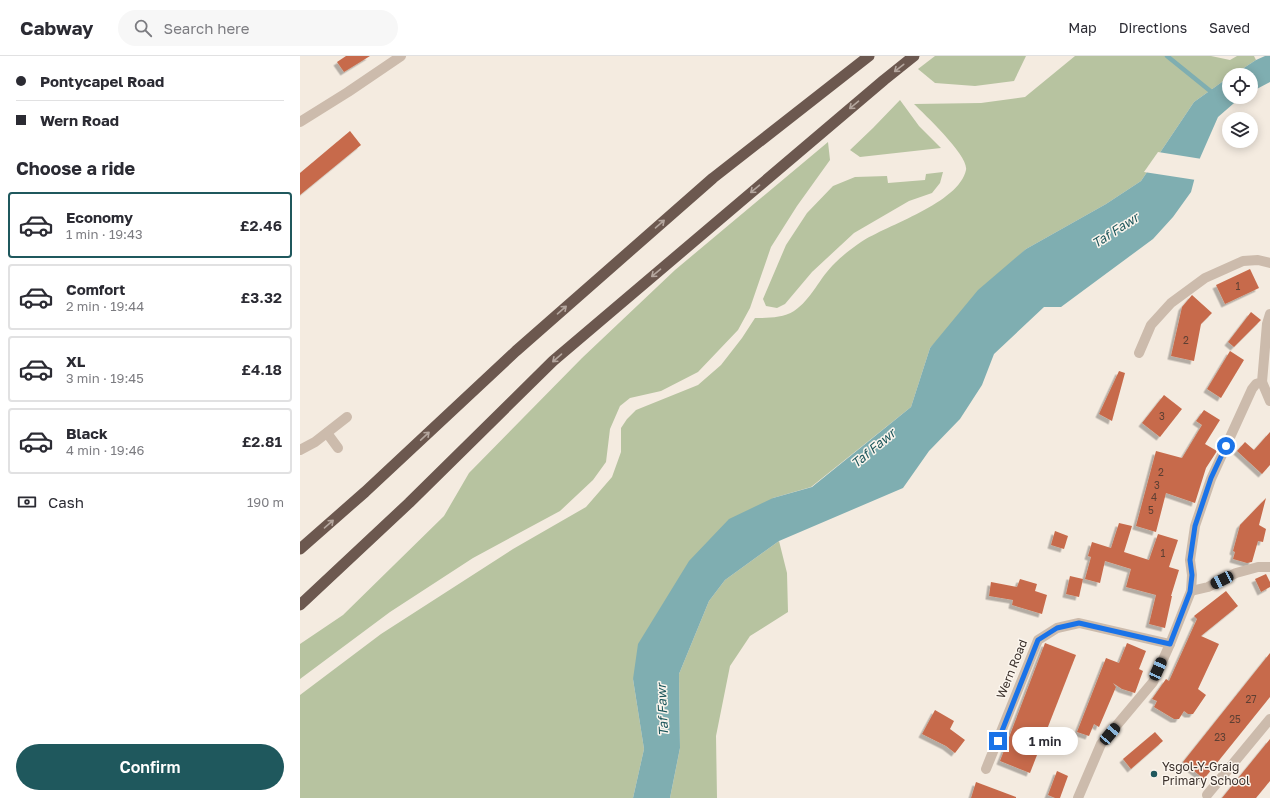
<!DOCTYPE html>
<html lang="en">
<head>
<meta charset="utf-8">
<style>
	:root { --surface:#fff; --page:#f7f7f7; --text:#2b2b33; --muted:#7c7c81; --line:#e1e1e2; --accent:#1f585d }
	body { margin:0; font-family:"Golos Text",sans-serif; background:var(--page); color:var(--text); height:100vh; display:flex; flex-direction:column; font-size:15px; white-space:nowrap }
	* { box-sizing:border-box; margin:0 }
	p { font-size:13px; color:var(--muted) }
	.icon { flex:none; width:22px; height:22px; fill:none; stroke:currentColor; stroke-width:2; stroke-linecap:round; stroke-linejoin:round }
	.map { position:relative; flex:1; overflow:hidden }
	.panel { display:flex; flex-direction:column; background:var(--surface); width:300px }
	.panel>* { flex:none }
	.banner { display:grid; align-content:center; height:88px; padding:0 16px; background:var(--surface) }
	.buttons { position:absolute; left:922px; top:12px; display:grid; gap:8px }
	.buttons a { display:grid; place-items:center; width:36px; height:36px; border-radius:50%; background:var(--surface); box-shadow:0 2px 10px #0003; font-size:20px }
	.end { position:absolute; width:18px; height:18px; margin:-9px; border:5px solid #1a73e8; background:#fff; box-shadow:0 0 0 2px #fff }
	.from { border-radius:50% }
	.bubble { position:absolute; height:28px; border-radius:14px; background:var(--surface); box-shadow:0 2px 10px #0003; font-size:13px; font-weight:600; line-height:28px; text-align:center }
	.car { position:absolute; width:12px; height:24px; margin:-12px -6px; border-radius:5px; box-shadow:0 0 3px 1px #0007; background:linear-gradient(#222 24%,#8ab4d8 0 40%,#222 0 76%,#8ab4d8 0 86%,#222 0) }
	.banner b { display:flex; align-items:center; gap:14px; height:38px; font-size:15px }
	.banner b+b { border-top:1px solid var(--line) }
	.banner i { width:10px; height:10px; background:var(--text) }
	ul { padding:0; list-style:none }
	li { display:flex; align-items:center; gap:12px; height:66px; margin:0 8px 6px; padding:0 8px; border:2px solid var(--line); border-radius:4px }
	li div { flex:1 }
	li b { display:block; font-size:15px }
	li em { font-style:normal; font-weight:600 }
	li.selected { border-color:var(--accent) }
	li>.icon { width:36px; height:36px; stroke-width:1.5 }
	h2 { padding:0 16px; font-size:18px; line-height:48px }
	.pay { display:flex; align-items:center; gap:10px; height:44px; padding:0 16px; font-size:15px }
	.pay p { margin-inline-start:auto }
	.cta { display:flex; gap:8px; margin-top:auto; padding:8px 16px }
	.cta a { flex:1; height:46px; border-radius:24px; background:var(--accent); color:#fff; font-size:16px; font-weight:600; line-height:46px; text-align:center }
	header { display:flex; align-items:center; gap:24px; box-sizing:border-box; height:56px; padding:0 20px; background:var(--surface); border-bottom:1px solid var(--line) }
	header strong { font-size:19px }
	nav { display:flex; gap:22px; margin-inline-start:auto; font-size:14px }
	.search { width:280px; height:36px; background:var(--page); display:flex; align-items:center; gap:10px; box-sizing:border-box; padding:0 14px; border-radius:22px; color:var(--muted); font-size:15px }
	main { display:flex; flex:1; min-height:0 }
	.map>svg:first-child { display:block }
	.green { fill:#b7c3a0 }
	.water { fill:#7faeb1 }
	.pier { fill:#f4ebe0 }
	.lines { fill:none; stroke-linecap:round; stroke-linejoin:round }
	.stream { stroke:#7faeb1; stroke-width:4.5 }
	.building { fill:#c76b4b; filter:url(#shadow) }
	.minor { stroke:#ccbbac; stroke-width:10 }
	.trunk { stroke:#6c584f; stroke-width:11 }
	.oneway { stroke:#b4a69e }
	.route { stroke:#1a73e8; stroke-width:5 }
	.poi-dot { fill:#1f585d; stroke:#fbf5ed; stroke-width:1.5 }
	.labels { text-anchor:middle; stroke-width:3; stroke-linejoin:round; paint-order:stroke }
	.number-label { font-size:10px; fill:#5d3f33 }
	.street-label { font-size:12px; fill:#3a302b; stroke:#fbf5ed }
	.poi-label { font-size:12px; fill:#3a302b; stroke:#fbf5ed; text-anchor:start }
	.water-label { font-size:13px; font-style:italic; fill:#1f585d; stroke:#fbf5ed }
</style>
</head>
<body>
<header>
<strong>Cabway</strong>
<div class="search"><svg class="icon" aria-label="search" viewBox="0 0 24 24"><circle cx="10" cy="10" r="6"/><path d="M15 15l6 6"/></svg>Search here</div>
<nav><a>Map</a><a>Directions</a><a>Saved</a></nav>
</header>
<main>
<section class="panel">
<div class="banner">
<b><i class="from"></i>Pontycapel Road</b>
<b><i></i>Wern Road</b>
</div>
<h2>Choose a ride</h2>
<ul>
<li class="selected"><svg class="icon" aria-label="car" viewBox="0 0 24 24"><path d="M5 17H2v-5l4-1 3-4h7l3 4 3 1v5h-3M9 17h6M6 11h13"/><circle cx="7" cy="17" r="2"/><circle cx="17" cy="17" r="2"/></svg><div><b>Economy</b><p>1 min · 19:43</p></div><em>£2.46</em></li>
<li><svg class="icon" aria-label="car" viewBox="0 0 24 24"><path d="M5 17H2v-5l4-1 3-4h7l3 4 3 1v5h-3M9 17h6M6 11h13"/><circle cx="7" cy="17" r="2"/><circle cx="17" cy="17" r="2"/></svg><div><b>Comfort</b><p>2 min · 19:44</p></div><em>£3.32</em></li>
<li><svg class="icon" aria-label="car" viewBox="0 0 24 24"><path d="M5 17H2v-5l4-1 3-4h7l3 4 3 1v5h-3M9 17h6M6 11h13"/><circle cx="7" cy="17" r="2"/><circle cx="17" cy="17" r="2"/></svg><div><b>XL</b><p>3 min · 19:45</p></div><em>£4.18</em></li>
<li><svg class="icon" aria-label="car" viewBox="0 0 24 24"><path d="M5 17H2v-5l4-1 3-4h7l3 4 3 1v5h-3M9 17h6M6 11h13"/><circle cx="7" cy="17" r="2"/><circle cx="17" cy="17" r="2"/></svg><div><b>Black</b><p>4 min · 19:46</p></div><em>£2.81</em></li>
</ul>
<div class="pay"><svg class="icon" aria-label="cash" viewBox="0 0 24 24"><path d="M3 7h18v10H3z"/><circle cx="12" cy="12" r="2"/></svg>Cash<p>190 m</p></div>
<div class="cta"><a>Confirm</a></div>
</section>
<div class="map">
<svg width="970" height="742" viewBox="0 0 970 742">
	<defs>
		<filter id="shadow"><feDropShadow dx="-3.5" dy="3.5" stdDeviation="0" flood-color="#0004"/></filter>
	</defs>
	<rect width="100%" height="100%" fill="#f4ebe0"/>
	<g class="green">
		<path d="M635,0H726L714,25L675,30L635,27L618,13Z"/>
		<path d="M775,0H911L930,4L937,0H954L956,4L933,19H929V21L894,46L841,125L806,148L726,193L630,292L611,351L511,431L473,442L333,623L344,693L333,742H0V639L81,578L213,493L286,451L312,421L321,396V372L327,363L336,354L398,329L421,309L442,282L455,262C467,262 483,262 494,255C511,244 520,221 535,207C542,200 552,192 561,186C587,169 659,147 666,114C669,100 625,59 614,48L681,47L725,41Z"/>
		<path d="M600,44L619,70L641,92L560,101L550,94L573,72Z"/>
		<path d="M528,86L530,104L497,150L471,191L450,252L438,274L398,316L361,335L330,342L320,350L310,373L306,406L293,424L260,455L173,502L90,556L0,623V588L43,559L144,460L169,417L282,302L375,214Z"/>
		<path d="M643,116L640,127L632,137L609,145L554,177L512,216L485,248L477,252L466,250L463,243L486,189L507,157L533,130L555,121L587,120L588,127L625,124L626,118Z"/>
		<path d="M479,485L487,517L488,556L450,580L430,610L416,680L417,742H370L380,692L379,618L409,545L425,524Z"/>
	</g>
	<g class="water">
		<path d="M965,0H970V26L951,36V19H933L956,4Z"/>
		<path d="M929,21V41H941L918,61L900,102L891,136L873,161L853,183L761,251H744L694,298L682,329L660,363L629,395L603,432L479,485L425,524L409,545L379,618L380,692L370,742H333L344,693L333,623L338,588L389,505L429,463L473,442L512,431L611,351L630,292L678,234L726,193L806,148L841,125L894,46Z"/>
	</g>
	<path class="pier" d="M858,96L902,103L896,124L844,116Z"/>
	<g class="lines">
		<path class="stream" d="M867,0L914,38"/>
	</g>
	<g class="building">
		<path d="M46,0H70L44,16L37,6Z"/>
		<path d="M50,75L61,89L0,139V117Z"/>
		<path d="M950,213L959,232L925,248L916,229Z"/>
		<path d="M892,239L912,257L901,268L894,305L871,300L882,251Z"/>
		<path d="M951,256L961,264L934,291L928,286Z"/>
		<path d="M930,295L944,304L921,342L907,333Z"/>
		<path d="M819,315L825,317L812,365L799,358Z"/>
		<path d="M864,339L882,353L860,381L842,367Z"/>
		<path d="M904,354L920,364L905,388L917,395L906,412L895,447L866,437L856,476L836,470L856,395L882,402L902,369L896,365Z"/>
		<path d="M970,376V409L962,418L937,395L945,386L954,394Z"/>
		<path d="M966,442L959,469L966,473L963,486L958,485L952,506L947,507L933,503L935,496L933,495L940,469Z"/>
		<path d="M819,467L832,470L824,496L849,504L858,478L878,484L869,511L879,514L871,540H872L865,572L849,568L856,539L826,531L831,513L805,505L800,527L785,523L791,501L788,500L792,486L811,492Z"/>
		<path d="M755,475L768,480L764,493L751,489Z"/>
		<path d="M966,518L970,526V531L961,536L955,523Z"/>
		<path d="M770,520L783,523L779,541L766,538Z"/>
		<path d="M720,523L737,528L735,535L747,539L742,558L712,549L713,544L689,540L691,526L717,531Z"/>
		<path d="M926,535L938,550L901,580L919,588L898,633L906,639L893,658H888L884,655L879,663H874L854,651L857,645L852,643L866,623L869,625L897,563L894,560Z"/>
		<path d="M745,587L776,599L730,717L700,705Z"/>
		<path d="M827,587L846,595L839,613L843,615L835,637L822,633L813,627L816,631L799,671L794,668L789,680L777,676L806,602L819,607Z"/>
		<path d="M970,597V641L904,723L883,706Z"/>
		<path d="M635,654L654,665L650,673L665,684L655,697L646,690L622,678Z"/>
		<path d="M855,676L863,685L831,713L823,703Z"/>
		<path d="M970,683V725L956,742H922Z"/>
		<path d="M757,715L768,720L760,742H755L748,739Z"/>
		<path d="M676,726L716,741V742H671Z"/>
	</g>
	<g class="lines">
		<g class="minor">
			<path d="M0,66L48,36L101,0"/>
			<path d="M839,297L851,269L871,247L905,222L943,205L958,204L970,207"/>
			<path d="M962,326L970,345"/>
			<path d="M27,377L38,392"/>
			<path d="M0,394L15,386L47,361"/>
			<path d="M891,535L908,531L936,517L958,511H970"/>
			<path d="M686,713L738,584L757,572L779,567L870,588"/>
			<path d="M907,739L970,663"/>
			<path d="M778,742L801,688L853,626L870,588L891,535L892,519L890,504L895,470L911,423L952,333L956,328L962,326L967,268L970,258"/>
		</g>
		<g class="trunk">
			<path d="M0,493L65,436L216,295L413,122L569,0"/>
			<path d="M0,549L109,447L253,305L584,24L614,0"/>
		</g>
	</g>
	<defs><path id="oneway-shaft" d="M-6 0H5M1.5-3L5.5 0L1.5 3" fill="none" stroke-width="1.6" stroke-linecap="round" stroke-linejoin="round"/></defs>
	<g class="oneway">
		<use href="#oneway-shaft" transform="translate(599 12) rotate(142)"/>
		<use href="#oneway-shaft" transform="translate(554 49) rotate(140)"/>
		<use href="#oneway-shaft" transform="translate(455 133) rotate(140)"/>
		<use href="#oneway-shaft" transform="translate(360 168) rotate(-41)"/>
		<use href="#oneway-shaft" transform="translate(356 217) rotate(140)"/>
		<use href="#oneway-shaft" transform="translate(262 254) rotate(-41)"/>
		<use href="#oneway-shaft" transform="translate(257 302) rotate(139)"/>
		<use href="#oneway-shaft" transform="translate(125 380) rotate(-43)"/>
		<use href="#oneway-shaft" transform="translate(29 468) rotate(-41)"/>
	</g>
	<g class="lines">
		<path class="route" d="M698,685L738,584L757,572L779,567L870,588L890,536L892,519L890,504L895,470L911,422L926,390"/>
	</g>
	<circle class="poi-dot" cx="854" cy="718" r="4"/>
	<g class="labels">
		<g class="number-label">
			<text x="938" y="234">1</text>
			<text x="886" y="288">2</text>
			<text x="862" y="364">3</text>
			<text x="861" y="420">2</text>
			<text x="857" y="433">3</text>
			<text x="854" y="445">4</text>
			<text x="851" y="458">5</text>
			<text x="863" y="501">1</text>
			<text x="951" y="647">27</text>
			<text x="935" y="667">25</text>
			<text x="920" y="685">23</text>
		</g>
		<g class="street-label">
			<text transform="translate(712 613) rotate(-68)" y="4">Wern Road</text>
		</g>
		<g class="poi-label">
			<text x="862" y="715">Ysgol-Y-Graig<tspan x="862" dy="14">Primary School</tspan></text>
		</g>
		<g class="water-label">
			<text transform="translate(815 174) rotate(-33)" y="5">Taf Fawr</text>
			<text transform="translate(573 392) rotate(-40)" y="5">Taf Fawr</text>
			<text transform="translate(362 654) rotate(-93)" y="5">Taf Fawr</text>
		</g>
	</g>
</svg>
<div class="buttons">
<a><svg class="icon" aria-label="locate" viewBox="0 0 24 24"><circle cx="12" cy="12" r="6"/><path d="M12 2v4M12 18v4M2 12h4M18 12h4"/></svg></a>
<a><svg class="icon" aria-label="layers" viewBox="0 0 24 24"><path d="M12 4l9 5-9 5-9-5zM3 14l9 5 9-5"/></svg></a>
</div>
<i class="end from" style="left:926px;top:390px"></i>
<i class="end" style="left:698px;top:685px"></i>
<div class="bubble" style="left:712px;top:671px;width:66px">1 min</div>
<i class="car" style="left:922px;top:524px;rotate:243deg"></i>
<i class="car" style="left:858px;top:613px;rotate:24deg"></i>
<i class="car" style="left:810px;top:678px;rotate:40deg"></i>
</div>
</main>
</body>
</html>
